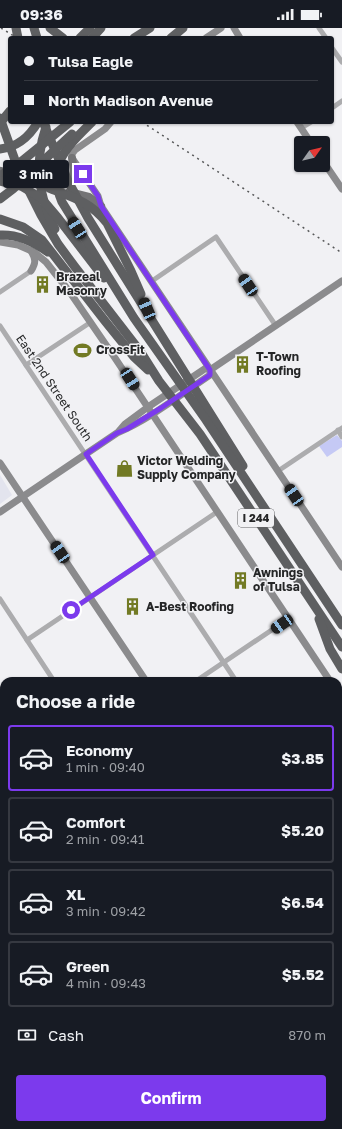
<!DOCTYPE html>
<html lang="en">
<head>
<meta charset="utf-8">
<style>
	:root { --surface:#171b24; --page:#20242c; --text:#f1f3f6; --muted:#9ea1a6; --line:#363941; --accent:#7c3aed }
	body { margin:0; font-family:"Golos Text",sans-serif; background:var(--page); color:var(--text); height:100vh; display:flex; flex-direction:column; font-size:15px; white-space:nowrap }
	* { box-sizing:border-box; margin:0 }
	p { font-size:13px; color:var(--muted) }
	.icon { flex:none; width:22px; height:22px; fill:none; stroke:currentColor; stroke-width:2; stroke-linecap:round; stroke-linejoin:round }
	.map { position:relative; flex:1; overflow:hidden }
	.side { position:absolute; left:0px; top:649px; width:342px; height:452px; display:flex; flex-direction:column; background:var(--surface); border-radius:12px 12px 0 0; box-shadow:0 1px 3px #0004 }
	.side>* { flex:none }
	.top-card { position:absolute; left:8px; top:8px; width:326px; height:88px; border-radius:4px; box-shadow:0 1px 3px #0004; display:grid; align-content:center; height:88px; padding:0 16px; background:var(--surface) }
	.needle { width:26px; rotate:56deg }
	.controls { position:absolute; left:294px; top:108px; display:grid; gap:8px }
	.controls a { display:grid; place-items:center; width:36px; height:36px; border-radius:4px; background:var(--surface); box-shadow:0 1px 3px #0004; font-size:20px }
	.end { position:absolute; width:18px; height:18px; margin:-9px; border:5px solid #7c3aed; background:#fff; box-shadow:0 0 0 2px #fff }
	.from { border-radius:50% }
	.bubble { position:absolute; height:28px; border-radius:4px; background:var(--surface); box-shadow:0 1px 3px #0004; font-size:13px; font-weight:700; line-height:28px; text-align:center }
	.car { position:absolute; width:12px; height:24px; margin:-12px -6px; border-radius:5px; box-shadow:0 0 3px 1px #0007; background:linear-gradient(#222 24%,#8ab4d8 0 40%,#222 0 76%,#8ab4d8 0 86%,#222 0) }
	.top-card b { display:flex; align-items:center; gap:14px; height:38px; font-size:15px }
	.top-card b+b { border-top:1px solid var(--line) }
	.top-card i { width:10px; height:10px; background:var(--text) }
	ul { padding:0; list-style:none }
	li { display:flex; align-items:center; gap:12px; height:66px; margin:0 8px 6px; padding:0 8px; border:2px solid var(--line); border-radius:4px }
	li div { flex:1 }
	li b { display:block; font-size:15px }
	li em { font-style:normal; font-weight:700 }
	li.current { border-color:var(--accent) }
	li>.icon { width:36px; height:36px; stroke-width:1.5 }
	h2 { padding:0 16px; font-size:18px; line-height:48px }
	.pay { display:flex; align-items:center; gap:10px; height:44px; padding:0 16px; font-size:15px }
	.pay p { margin-inline-start:auto }
	.button { display:flex; gap:8px; margin-top:auto; padding:8px 16px }
	.button a { flex:1; height:46px; border-radius:4px; background:var(--accent); color:#fff; font-size:16px; font-weight:700; line-height:46px; text-align:center }
	.status { display:flex; justify-content:space-between; align-items:center; height:28px; padding:0 20px; background:var(--surface); direction:ltr }
	.status svg { height:11px; fill:currentColor }
	.map>svg:first-child { display:block }
	.built { fill:#e3e4ee }
	.green { fill:#c5c9f5 }
	.lines { fill:none; stroke-linecap:round; stroke-linejoin:round }
	.street { stroke:#acacae; stroke-width:5 }
	.secondary { stroke:#8b8b8d; stroke-width:7 }
	.primary { stroke:#737375; stroke-width:8 }
	.highway { stroke:#5e5f61; stroke-width:9 }
	.rail { stroke:#575859; stroke-width:1.5; stroke-dasharray:2 4; stroke-linecap:butt }
	.route { stroke:#7c3aed; stroke-width:5 }
	.labels { text-anchor:middle; stroke-width:3; stroke-linejoin:round; paint-order:stroke }
	.shield { fill:#f1f1f4; stroke:#626364; stroke-width:1 }
	.shield-label { font-size:11px; font-weight:bold; fill:#252627 }
	.poi-label { font-size:12px; font-weight:bold; fill:#252627; stroke:#f1f1f4; text-anchor:start }
	.street-label { font-size:12px; fill:#252627; stroke:#f1f1f4 }
</style>
</head>
<body>
<div class="status"><b>09:36</b><svg viewBox="0 0 49 12"><path d="M0 12V9h3v3zM5 12V6h3v6zM10 12V3h3v9zM15 12V0h3v12zM26 1h20v11H26zM47 4h2v5h-2z"/></svg></div>
<div class="map">
<svg width="342" height="1101" viewBox="0 0 342 1101">
	<rect width="100%" height="100%" fill="#f1f1f4"/>
	<g class="built">
		<path d="M0,447L12,467L0,476Z"/>
		<path d="M0,720L4,744V775L0,777Z"/>
		<path d="M0,942L4,948V1006L0,1000Z"/>
	</g>
	<g class="green">
		<path d="M337,407L342,413V419L327,429L319,418Z"/>
		<path d="M338,817L342,823V865L338,868Z"/>
	</g>
	<g class="lines">
		<g class="street">
			<path d="M319,0L326,10"/>
			<path d="M332,20L342,34"/>
			<path d="M332,80L342,73"/>
			<path d="M301,100L311,94"/>
			<path d="M152,253L216,209L276,298"/>
			<path d="M0,264L31,243"/>
			<path d="M0,298L236,653"/>
			<path d="M26,337L91,294"/>
			<path d="M338,402L342,409"/>
			<path d="M278,443L342,400"/>
			<path d="M0,571L54,653"/>
			<path d="M27,612L217,484"/>
			<path d="M196,653L288,591"/>
			<path d="M338,724L342,722"/>
			<path d="M338,805L342,811"/>
			<path d="M0,936L4,942"/>
			<path d="M338,984L342,981"/>
			<path d="M0,1057L4,1054"/>
			<path d="M163,1101L169,1097"/>
		</g>
		<g class="secondary">
			<path d="M234,0L240,10"/>
			<path d="M206,10L221,0"/>
			<path d="M111,94L105,101L75,122L72,126V130L98,168L101,178L342,539"/>
			<path d="M297,94L311,115"/>
			<path d="M323,133L342,161"/>
			<path d="M0,214L18,217L34,224L46,234L69,263L115,330L330,653"/>
			<path d="M31,243C36,235 36,231 31,223"/>
			<path d="M210,342L342,253"/>
			<path d="M119,403L125,396L148,379L206,340L210,342"/>
			<path d="M0,435L146,653"/>
			<path d="M0,484L117,405C150,391 180,367 210,347V342"/>
			<path d="M338,666L342,672"/>
			<path d="M338,892L342,889"/>
			<path d="M338,942L342,948"/>
			<path d="M0,1065L4,1071"/>
			<path d="M26,1101L32,1097"/>
		</g>
		<g class="primary">
			<path d="M1,143L44,159"/>
			<path d="M52,160C73,156 76,151 72,130"/>
			<path d="M69,164L89,169L101,178"/>
		</g>
		<g class="highway">
			<path d="M16,0L18,10"/>
			<path d="M34,0L37,10"/>
			<path d="M50,0L63,10"/>
			<path d="M80,10L90,0"/>
			<path d="M92,10L101,0"/>
			<path d="M134,10L150,0"/>
			<path d="M171,10L183,0"/>
			<path d="M0,90L16,135L25,155L41,187L58,216L75,239L140,323L159,353L200,406L342,619"/>
			<path d="M43,94L68,153L88,190L243,438"/>
			<path d="M92,94C67,119 46,137 62,174L134,290L206,392L342,597"/>
			<path d="M0,95L10,83"/>
			<path d="M46,99C34,134 38,168 55,201"/>
			<path d="M0,121C18,119 29,109 38,94"/>
			<path d="M0,148L22,133L70,94"/>
			<path d="M0,153L21,158L41,170L58,190L104,250"/>
			<path d="M49,160C72,169 91,174 107,195L131,243L141,266"/>
			<path d="M0,171L13,161L72,106"/>
			<path d="M0,191L23,199L42,212L105,293L134,329L148,342"/>
			<path d="M0,207C18,206 34,214 48,224"/>
			<path d="M319,591L330,621L342,641"/>
		</g>
		<g class="rail">
			<path d="M1,0L17,10"/>
			<path d="M142,94L342,225"/>
			<path d="M0,691L4,714"/>
			<path d="M71,1097L72,1101"/>
		</g>
	</g>
	<g class="lines">
		<path class="route" d="M71,582L153,527L86,426L117,405L127,401L161,380L210,347V342L101,178L98,168L83,146"/>
	</g>
	<defs>
		<symbol id="building-bare" viewBox="-9 -9 18 18"><path d="M-4-6H4V6H1V3H-1V6H-4ZM-2.5-4.3h1.7v1.8h-1.7ZM.8-4.3h1.7v1.8H.8ZM-2.5-1h1.7V.8h-1.7ZM.8-1h1.7V.8H.8Z" fill="#727a24" stroke="#f1f1f4" stroke-width="2.5" paint-order="stroke"/></symbol>
		<symbol id="stadium-bare" viewBox="-9 -9 18 18"><path d="M0-5a6.5 5 0 1 0 0 10a6.5 5 0 1 0 0-10ZM-3.5-1.8h7v3.6h-7Z" fill="#727a24" stroke="#f1f1f4" stroke-width="2.5" paint-order="stroke"/></symbol>
		<symbol id="shop-bare" viewBox="-9 -9 18 18"><path d="M-5-2.5h2.3a2.7 3.5 0 0 1 5.4 0H5L5.5 6h-11ZM-1.5-2.5h3a1.5 2.3 0 0 0-3 0Z" fill="#727a24" stroke="#f1f1f4" stroke-width="2.5" paint-order="stroke"/></symbol>
	</defs>
	<g fill-rule="evenodd">
		<use href="#building-bare" x="30" y="244" width="25" height="25"/>
		<use href="#stadium-bare" x="70" y="310" width="25" height="25"/>
		<use href="#building-bare" x="230" y="324" width="25" height="25"/>
		<use href="#shop-bare" x="112" y="428" width="25" height="25"/>
		<use href="#building-bare" x="228" y="540" width="25" height="25"/>
		<use href="#building-bare" x="120" y="566" width="25" height="25"/>
	</g>
	<g class="labels">
		<rect class="shield" x="238" y="481" width="36" height="18" rx="3"/>
		<g class="shield-label">
			<text x="256" y="494">I 244</text>
		</g>
		<g class="poi-label">
			<text x="56" y="253">Brazeal<tspan x="56" dy="14">Masonry</tspan></text>
			<text x="96" y="326">CrossFit</text>
			<text x="256" y="333">T-Town<tspan x="256" dy="14">Roofing</tspan></text>
			<text x="137" y="437">Victor Welding<tspan x="137" dy="14">Supply Company</tspan></text>
			<text x="253" y="549">Awnings<tspan x="253" dy="14">of Tulsa</tspan></text>
			<text x="146" y="583">A-Best Roofing</text>
		</g>
		<g class="street-label">
			<text transform="translate(54 360) rotate(56)" y="4">East 2nd Street South</text>
		</g>
	</g>
</svg>
<div class="controls">
<a><svg class="needle" viewBox="-14 -14 28 28"><path d="M0-13l5 13h-10z" fill="#e53935"/><path d="M0 13l5-13h-10z" fill="#9ea1a6"/></svg></a>
</div>
<i class="end from" style="left:71px;top:582px"></i>
<i class="end" style="left:83px;top:146px"></i>
<div class="bubble" style="left:3px;top:132px;width:66px">3 min</div>
<i class="car" style="left:77px;top:200px;rotate:327deg"></i>
<i class="car" style="left:248px;top:257px;rotate:326deg"></i>
<i class="car" style="left:147px;top:281px;rotate:337deg"></i>
<i class="car" style="left:130px;top:351px;rotate:147deg"></i>
<i class="car" style="left:294px;top:467px;rotate:326deg"></i>
<i class="car" style="left:60px;top:524px;rotate:326deg"></i>
<i class="car" style="left:282px;top:596px;rotate:236deg"></i>
<div class="top-card">
<b><i class="from"></i>Tulsa Eagle</b>
<b><i></i>North Madison Avenue</b>
</div>
<section class="side">
<h2>Choose a ride</h2>
<ul>
<li class="current"><svg class="icon" aria-label="car" viewBox="0 0 24 24"><path d="M5 17H2v-5l4-1 3-4h7l3 4 3 1v5h-3M9 17h6M6 11h13"/><circle cx="7" cy="17" r="2"/><circle cx="17" cy="17" r="2"/></svg><div><b>Economy</b><p>1 min · 09:40</p></div><em>$3.85</em></li>
<li><svg class="icon" aria-label="car" viewBox="0 0 24 24"><path d="M5 17H2v-5l4-1 3-4h7l3 4 3 1v5h-3M9 17h6M6 11h13"/><circle cx="7" cy="17" r="2"/><circle cx="17" cy="17" r="2"/></svg><div><b>Comfort</b><p>2 min · 09:41</p></div><em>$5.20</em></li>
<li><svg class="icon" aria-label="car" viewBox="0 0 24 24"><path d="M5 17H2v-5l4-1 3-4h7l3 4 3 1v5h-3M9 17h6M6 11h13"/><circle cx="7" cy="17" r="2"/><circle cx="17" cy="17" r="2"/></svg><div><b>XL</b><p>3 min · 09:42</p></div><em>$6.54</em></li>
<li><svg class="icon" aria-label="car" viewBox="0 0 24 24"><path d="M5 17H2v-5l4-1 3-4h7l3 4 3 1v5h-3M9 17h6M6 11h13"/><circle cx="7" cy="17" r="2"/><circle cx="17" cy="17" r="2"/></svg><div><b>Green</b><p>4 min · 09:43</p></div><em>$5.52</em></li>
</ul>
<div class="pay"><svg class="icon" aria-label="cash" viewBox="0 0 24 24"><path d="M3 7h18v10H3z"/><circle cx="12" cy="12" r="2"/></svg>Cash<p>870 m</p></div>
<div class="button"><a>Confirm</a></div>
</section>
</div>
</body>
</html>
